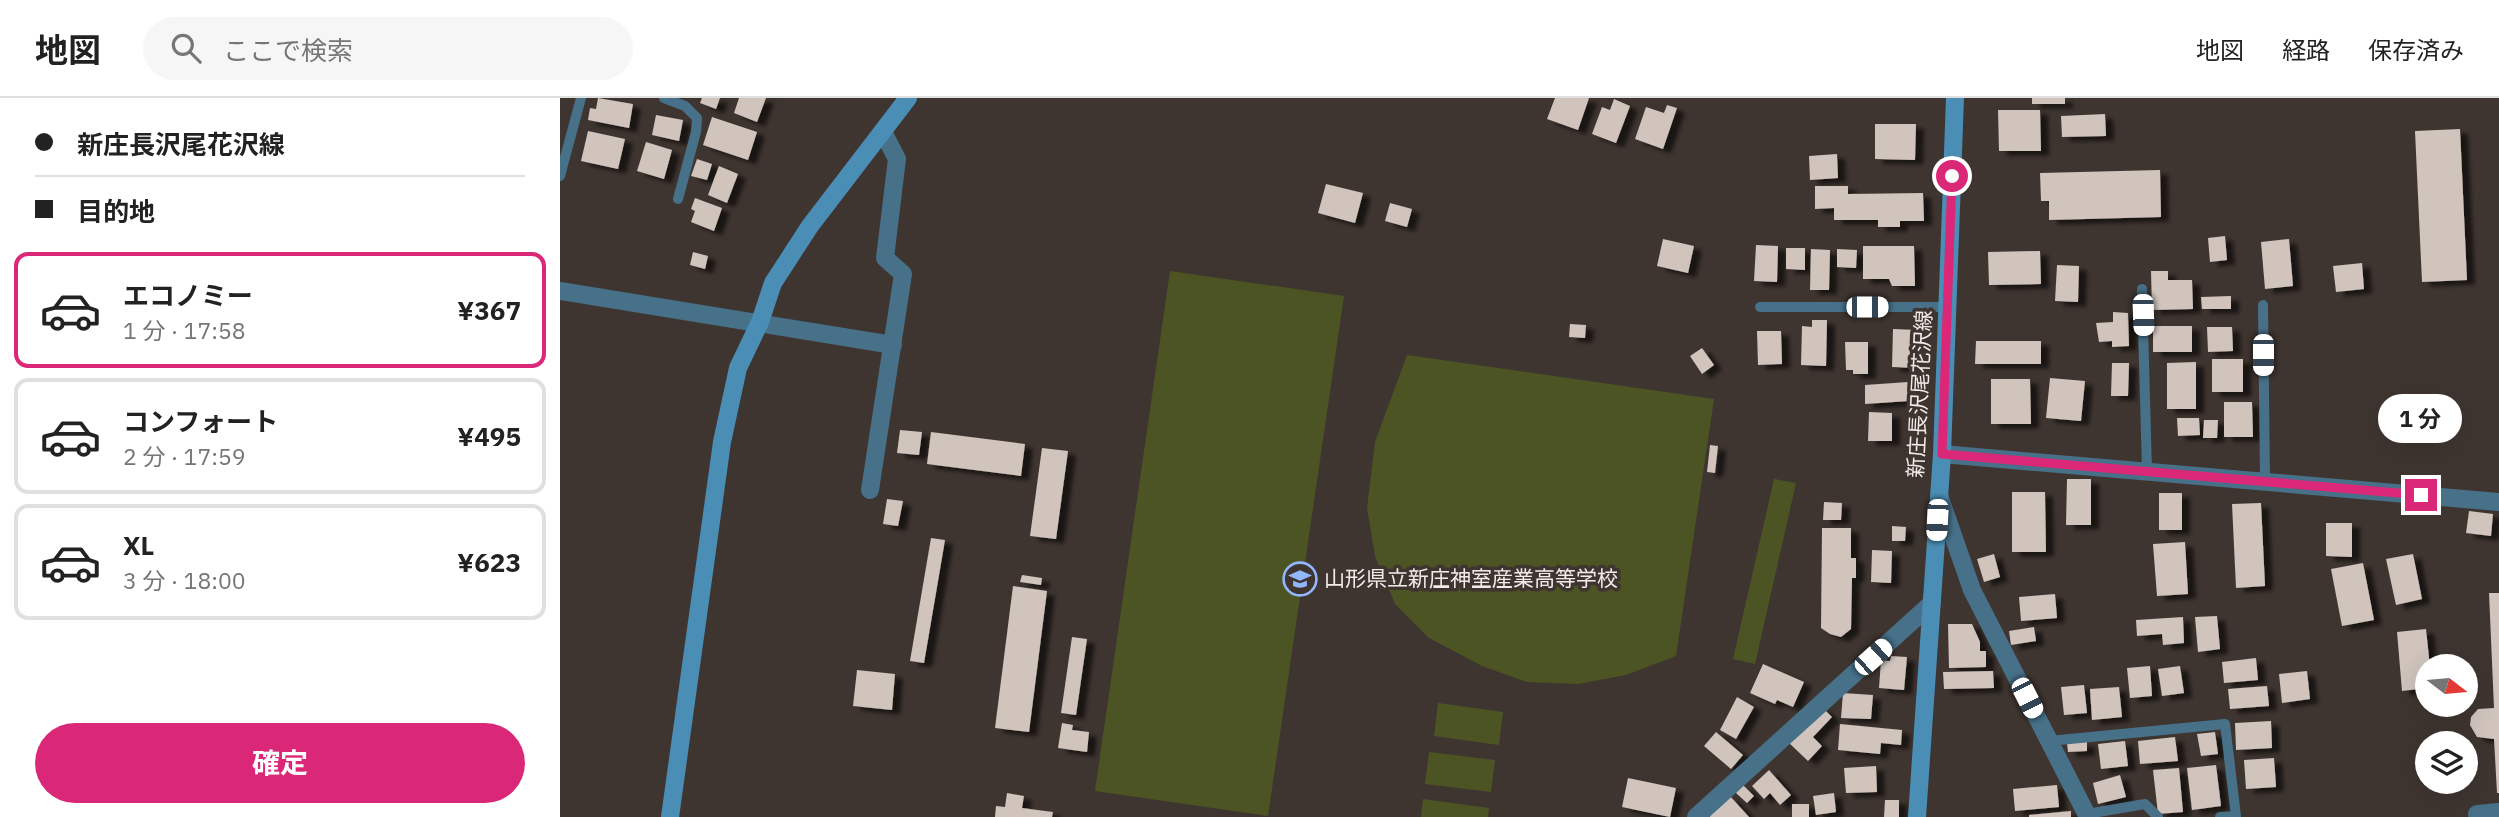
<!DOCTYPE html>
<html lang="ja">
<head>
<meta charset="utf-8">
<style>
	:root { --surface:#fff; --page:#f6f6f6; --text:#222; --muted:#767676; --line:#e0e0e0; --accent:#db2777 }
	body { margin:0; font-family:"IBM Plex Sans","Noto Sans JP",sans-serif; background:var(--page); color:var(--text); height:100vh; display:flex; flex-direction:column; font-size:26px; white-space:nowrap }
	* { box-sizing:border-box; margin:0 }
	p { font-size:23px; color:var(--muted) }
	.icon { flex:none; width:38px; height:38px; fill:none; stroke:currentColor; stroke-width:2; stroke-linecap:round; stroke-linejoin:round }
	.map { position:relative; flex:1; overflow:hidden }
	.panel { display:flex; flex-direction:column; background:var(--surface); width:560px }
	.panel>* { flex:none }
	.hud { display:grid; align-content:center; height:154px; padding:0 35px; background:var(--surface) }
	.needle { width:46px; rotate:106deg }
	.buttons { position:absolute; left:1855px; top:556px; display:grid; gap:14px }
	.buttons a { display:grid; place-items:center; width:63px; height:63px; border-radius:50%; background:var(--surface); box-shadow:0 7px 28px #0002; font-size:35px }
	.end { position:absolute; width:32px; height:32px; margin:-16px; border:9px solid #db2777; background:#fff; box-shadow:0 0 0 4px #fff }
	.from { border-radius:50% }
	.bubble { position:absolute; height:49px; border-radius:24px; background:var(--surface); box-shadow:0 7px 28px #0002; font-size:23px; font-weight:700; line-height:49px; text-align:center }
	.car { position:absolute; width:21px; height:42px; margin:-21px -10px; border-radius:9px; box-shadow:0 0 5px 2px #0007; background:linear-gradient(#fff 24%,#345 0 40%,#fff 0 76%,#345 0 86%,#fff 0) }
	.hud b { display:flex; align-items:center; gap:24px; height:66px; font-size:26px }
	.hud b+b { border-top:2px solid var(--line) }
	.hud i { width:18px; height:18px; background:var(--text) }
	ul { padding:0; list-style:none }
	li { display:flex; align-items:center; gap:21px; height:116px; margin:0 14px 10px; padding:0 21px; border:4px solid var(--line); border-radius:14px }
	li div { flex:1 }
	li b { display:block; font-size:26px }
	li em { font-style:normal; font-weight:700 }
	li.active { border-color:var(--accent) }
	li>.icon { width:63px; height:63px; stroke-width:1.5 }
	.action { display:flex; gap:14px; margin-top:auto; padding:14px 35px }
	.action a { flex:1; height:80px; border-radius:42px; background:var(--accent); color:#fff; font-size:28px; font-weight:700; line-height:80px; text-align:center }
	header { display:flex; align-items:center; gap:42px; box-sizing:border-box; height:98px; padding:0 35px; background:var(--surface); border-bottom:2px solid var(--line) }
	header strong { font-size:33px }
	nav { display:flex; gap:38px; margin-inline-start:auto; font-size:24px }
	.search { width:490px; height:63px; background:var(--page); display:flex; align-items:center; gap:18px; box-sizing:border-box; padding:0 24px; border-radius:38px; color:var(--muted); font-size:26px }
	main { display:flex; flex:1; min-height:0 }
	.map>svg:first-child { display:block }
	.green { fill:#4c5423 }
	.building { fill:#d0c4bd; filter:url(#shadow) }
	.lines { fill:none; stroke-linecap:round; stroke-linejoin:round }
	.lane { stroke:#477089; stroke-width:10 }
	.street { stroke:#477089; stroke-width:18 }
	.secondary { stroke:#4a8eb6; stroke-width:18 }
	.route { stroke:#db2777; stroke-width:9 }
	.labels { text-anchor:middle; stroke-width:7; stroke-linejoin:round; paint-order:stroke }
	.street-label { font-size:21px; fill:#f2ebe8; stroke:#3f3530 }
	.poi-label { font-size:21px; fill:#f2ebe8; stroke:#3f3530; text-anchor:start }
</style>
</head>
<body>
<header>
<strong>地図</strong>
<div class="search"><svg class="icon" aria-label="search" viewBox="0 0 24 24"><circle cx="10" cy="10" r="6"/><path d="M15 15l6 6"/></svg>ここで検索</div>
<nav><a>地図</a><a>経路</a><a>保存済み</a></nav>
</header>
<main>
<section class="panel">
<div class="hud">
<b><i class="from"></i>新庄長沢尾花沢線</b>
<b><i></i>目的地</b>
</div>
<ul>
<li class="active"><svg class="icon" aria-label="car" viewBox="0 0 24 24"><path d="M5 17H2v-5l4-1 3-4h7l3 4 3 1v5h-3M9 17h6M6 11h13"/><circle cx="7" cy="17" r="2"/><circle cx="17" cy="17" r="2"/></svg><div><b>エコノミー</b><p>1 分 · 17:58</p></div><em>¥367</em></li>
<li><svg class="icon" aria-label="car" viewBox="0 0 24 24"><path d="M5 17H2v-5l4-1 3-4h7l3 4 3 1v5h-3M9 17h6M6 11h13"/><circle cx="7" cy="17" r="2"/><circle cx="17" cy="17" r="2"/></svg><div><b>コンフォート</b><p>2 分 · 17:59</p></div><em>¥495</em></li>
<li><svg class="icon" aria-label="car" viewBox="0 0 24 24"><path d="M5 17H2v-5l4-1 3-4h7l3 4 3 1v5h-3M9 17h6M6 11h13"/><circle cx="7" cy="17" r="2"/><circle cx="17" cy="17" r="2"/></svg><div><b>XL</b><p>3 分 · 18:00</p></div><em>¥623</em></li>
</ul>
<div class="action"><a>確定</a></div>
</section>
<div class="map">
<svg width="1939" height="719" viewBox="0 0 1939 719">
	<defs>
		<filter id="shadow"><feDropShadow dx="8" dy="4.5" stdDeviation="2" flood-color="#0009"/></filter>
	</defs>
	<rect width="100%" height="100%" fill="#3f3530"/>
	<g class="green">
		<path d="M610,173L784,198L708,718L535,693Z"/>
		<path d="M847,257L1154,301L1116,558L1066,577L1018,586L967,584L922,568L869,540L835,506L815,458L807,410L815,344Z"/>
		<path d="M1214,381L1236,385L1195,566L1173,561Z"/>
		<path d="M878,605L943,614L939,647L874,638Z"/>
		<path d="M869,654L935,662L931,694L865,686Z"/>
		<path d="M863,701L929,710L928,719H861Z"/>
	</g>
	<g class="building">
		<path d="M38,0L73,6L69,30L28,22L30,10L36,11Z"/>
		<path d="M142,0H160L156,11L140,5Z"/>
		<path d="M179,0H206L197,24L174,15Z"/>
		<path d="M995,0H1029L1018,32L987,21Z"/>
		<rect x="1472" y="0" width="33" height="6"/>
		<path d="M1054,1L1070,8L1056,45L1032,36L1042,9L1050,12Z"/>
		<path d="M1107,7L1117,10L1103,51L1075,41L1086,9L1104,15Z"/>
		<path d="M1438,12H1480L1481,53H1439Z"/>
		<path d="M1545,16L1546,38L1502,39L1501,18Z"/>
		<path d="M96,17L123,22L119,43L92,37Z"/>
		<path d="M152,19L197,34L188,62L143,47Z"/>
		<path d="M1315,26H1356L1355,62L1315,61Z"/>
		<path d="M1900,31L1907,182L1862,184L1855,33Z"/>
		<path d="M28,33L65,41L58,71L21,63Z"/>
		<path d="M86,44L112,52L104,81L77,73Z"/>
		<path d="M1277,56L1278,80L1250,82L1249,58Z"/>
		<path d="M137,61L152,66L147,82L131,78Z"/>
		<path d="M159,68L178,76L167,105L148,97Z"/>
		<path d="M1600,72L1601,119L1489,122V103H1481L1480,75Z"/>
		<path d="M766,86L803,95L795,125L758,115Z"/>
		<path d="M1255,88H1288V96L1363,95L1364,123H1340V129H1318V122H1274V110L1255,111Z"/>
		<path d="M135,100L162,110L154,133L131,124L135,113L131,111Z"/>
		<path d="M830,105L852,111L847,129L825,123Z"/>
		<path d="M1665,138L1667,162L1650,164L1648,140Z"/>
		<path d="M1103,141L1134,148L1128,175L1097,168Z"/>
		<path d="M1729,141L1733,188L1705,191L1701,144Z"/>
		<path d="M1196,147L1218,148L1217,184L1194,183Z"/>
		<path d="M1303,148H1354L1355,188H1332L1329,181H1303Z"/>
		<path d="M1226,150H1245V172L1226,171Z"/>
		<path d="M1251,151L1270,152L1269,192H1250Z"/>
		<path d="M1277,151L1297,152L1296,170L1277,169Z"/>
		<path d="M1480,153L1481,186L1429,187L1428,154Z"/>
		<path d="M133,154L148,158L145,171L130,167Z"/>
		<path d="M1802,165L1804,191L1776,194L1773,168Z"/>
		<path d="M1497,167L1519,168L1518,204L1495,203Z"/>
		<path d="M1591,173H1608V182H1632L1633,211L1592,212Z"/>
		<path d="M1671,198V211H1642L1641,199Z"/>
		<path d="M1553,214L1568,215L1569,248L1552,249V243L1539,244L1536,225L1553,224Z"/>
		<path d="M1252,222H1267L1266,268L1241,267L1242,228L1252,229Z"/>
		<path d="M1010,226L1026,227L1025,240L1009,239Z"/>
		<rect x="1593" y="228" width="39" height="26"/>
		<path d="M1647,229H1672L1673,253L1648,254Z"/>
		<path d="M1333,231L1358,232L1356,270L1332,269Z"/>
		<path d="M1197,233H1221L1222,266L1198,267Z"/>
		<path d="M1416,243H1481V266H1415Z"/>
		<path d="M1285,244H1308V276H1293V272H1286Z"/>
		<path d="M1142,250L1154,267L1142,276L1130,258Z"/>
		<rect x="1652" y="261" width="31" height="33"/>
		<path d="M1636,264V311H1607V265Z"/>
		<path d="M1552,265H1569L1568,298H1551Z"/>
		<path d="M1490,280L1525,283L1521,323L1486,320Z"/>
		<path d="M1431,281H1470L1471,326H1431Z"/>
		<path d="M1348,284L1349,303L1305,306V287Z"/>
		<path d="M1664,304H1692L1693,339H1664Z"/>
		<path d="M1309,314L1332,315V343H1308Z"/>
		<path d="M1617,320H1639L1640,337L1618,338Z"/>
		<path d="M1644,322H1658L1657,340H1643Z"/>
		<path d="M340,332L362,334L359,357L337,355Z"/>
		<path d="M371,334L465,346L461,378L367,366Z"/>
		<path d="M1150,347L1158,348L1155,375L1147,374Z"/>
		<path d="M482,350L508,353L496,441L470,438Z"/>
		<path d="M1507,381H1531V427H1506Z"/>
		<path d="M1452,394H1485L1486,454H1452Z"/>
		<rect x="1599" y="395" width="23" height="37"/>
		<path d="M327,401L343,403L338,428L323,426Z"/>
		<path d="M1264,404L1282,405L1281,422H1263Z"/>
		<path d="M1701,405L1705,488L1676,490L1672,406Z"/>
		<path d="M1909,413L1933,416L1931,438L1906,435Z"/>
		<path d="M1766,425H1792V459L1766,458Z"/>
		<path d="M1332,428L1346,429L1345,443H1332Z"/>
		<path d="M1262,430H1291V460H1296V480H1292L1291,531L1281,539L1270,536L1261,530Z"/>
		<path d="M371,440L385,442L364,565L350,563Z"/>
		<path d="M1625,444L1628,496L1597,498L1593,446Z"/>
		<path d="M1312,452L1332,453L1331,485L1311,484Z"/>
		<path d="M1434,456L1440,479L1424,484L1417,461Z"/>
		<path d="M1853,456L1862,501L1836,507L1826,461Z"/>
		<path d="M1803,465L1814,522L1782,528L1771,471Z"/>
		<path d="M462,477L482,480L481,487L460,484Z"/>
		<path d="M453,488L487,493L469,634L435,630Z"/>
		<path d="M1929,495H1939V695H1937L1934,641L1917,639L1910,627L1911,619L1918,611L1934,610Z"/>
		<path d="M1495,496L1497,520L1461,523L1459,499Z"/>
		<path d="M1657,518L1660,551L1638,554L1635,519Z"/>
		<path d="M1623,519L1624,545L1603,547L1602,536L1577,538L1576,522Z"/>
		<path d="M1388,526H1412L1420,544V553H1426V569L1389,570Z"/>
		<path d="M1474,529L1476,543L1451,547L1449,533Z"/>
		<path d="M1866,531L1870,569H1867V590L1842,593L1837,534Z"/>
		<path d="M512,539L527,541L516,617L501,615Z"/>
		<path d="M1331,558L1347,559L1344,592L1319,590L1321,562L1330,563Z"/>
		<path d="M1696,560L1698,582L1664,585L1662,564Z"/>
		<path d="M1203,566L1244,584L1233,609L1217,602L1215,606L1190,595Z"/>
		<path d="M1590,568L1592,598L1570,600L1567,570Z"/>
		<path d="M1620,568L1624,595L1602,598L1598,571Z"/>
		<path d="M297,572L335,576L332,612L293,608Z"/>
		<path d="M1433,573L1434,590L1384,591L1383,574Z"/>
		<path d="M1747,573L1750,601L1722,605L1719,576Z"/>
		<path d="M1524,587L1527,615L1504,617L1501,589Z"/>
		<path d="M1707,588L1709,608L1670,611L1668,591Z"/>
		<path d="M1559,589L1562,619L1532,622L1530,591Z"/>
		<path d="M1283,595L1313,597L1311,621L1281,620Z"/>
		<path d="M1177,599L1194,609L1176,641L1160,632Z"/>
		<path d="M1262,609L1272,619L1253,639L1262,648L1248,663L1228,644Z"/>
		<path d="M1711,623L1712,650L1676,652L1675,625Z"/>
		<path d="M502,625L513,627L512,632L529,634L527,654L498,650Z"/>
		<path d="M1280,626L1342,632L1341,647L1321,645L1320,656L1278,652Z"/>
		<path d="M1156,634L1183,657L1171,671L1144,648Z"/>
		<path d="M1655,634L1658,656L1641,658L1637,636Z"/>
		<path d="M1615,639L1618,663L1580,666L1578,643Z"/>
		<path d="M1565,643L1568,668L1541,671L1538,646Z"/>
		<path d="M1527,644V653L1508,654L1507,645Z"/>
		<path d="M1714,660L1716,689L1686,691L1684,662Z"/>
		<path d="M1656,667L1661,708L1632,712L1627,670Z"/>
		<path d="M1316,668L1317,694L1286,695L1284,670Z"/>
		<path d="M1619,670L1623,714L1598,716L1593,672Z"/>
		<path d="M1209,672L1231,697L1220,707L1210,695L1204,701L1192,688Z"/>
		<path d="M1560,677L1566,699L1538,706L1533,685Z"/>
		<path d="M1068,680L1116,690L1110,719L1062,709Z"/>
		<path d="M1183,687L1194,698L1187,705L1176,695Z"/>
		<path d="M1497,687L1499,709L1455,713L1453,691Z"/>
		<path d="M447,695L464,698L462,710L493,714L492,719H435L436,708L445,709Z"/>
		<path d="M1274,695L1276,714L1256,717L1253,698Z"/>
		<path d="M1170,698L1189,719H1150L1149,717Z"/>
		<path d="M1325,702H1339V719H1324Z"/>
		<rect x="1232" y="706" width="17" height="13"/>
		<path d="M1511,713V719H1469V717Z"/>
	</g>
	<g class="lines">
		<g class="lane">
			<path d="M104,0L125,8L137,20L136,34L118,101"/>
			<path d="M0,78L21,0"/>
			<path d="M1582,191L1587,373"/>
			<path d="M1703,207L1705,383"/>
			<path d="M1200,209H1387"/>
			<path d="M1489,643L1665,626L1676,718L1660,719"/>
			<path d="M1527,716L1585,706L1598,719"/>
		</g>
		<g class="street">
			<path d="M0,193L333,247"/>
			<path d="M1382,356L1939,404"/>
			<path d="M310,392L343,176L325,160L337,61L323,34"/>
			<path d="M1380,400L1412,492L1528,719"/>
			<path d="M1917,716L1939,714"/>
			<path d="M1136,719L1372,505"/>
		</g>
		<g class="secondary">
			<path d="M110,719L162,344L178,270L200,224L213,185L250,128L348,0"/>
			<path d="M1357,719L1382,356L1395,0"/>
		</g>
	</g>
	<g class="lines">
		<path class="route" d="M1392,78L1382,356L1861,397"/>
	</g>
	<defs>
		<symbol id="school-ring" viewBox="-11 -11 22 22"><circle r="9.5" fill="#3f3530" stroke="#93b7fd" stroke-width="1.5"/><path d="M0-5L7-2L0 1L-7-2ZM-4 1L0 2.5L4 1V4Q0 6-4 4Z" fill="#93b7fd"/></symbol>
	</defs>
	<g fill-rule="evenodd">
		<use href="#school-ring" x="721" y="462" width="38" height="38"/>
	</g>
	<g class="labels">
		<g class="street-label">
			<text transform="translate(1360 296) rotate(-87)" y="7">新庄長沢尾花沢線</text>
		</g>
		<g class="poi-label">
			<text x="764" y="488">山形県立新庄神室産業高等学校</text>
		</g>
	</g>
</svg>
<div class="buttons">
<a><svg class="needle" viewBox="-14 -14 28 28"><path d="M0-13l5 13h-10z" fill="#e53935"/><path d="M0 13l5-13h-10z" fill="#767676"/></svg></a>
<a><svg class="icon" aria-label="layers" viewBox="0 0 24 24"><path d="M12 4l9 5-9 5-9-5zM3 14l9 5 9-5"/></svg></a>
</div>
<i class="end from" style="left:1392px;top:78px"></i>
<i class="end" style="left:1861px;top:397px"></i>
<div class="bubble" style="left:1818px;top:296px;width:84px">1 分</div>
<i class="car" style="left:1307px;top:209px;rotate:90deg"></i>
<i class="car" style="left:1583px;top:217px;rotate:178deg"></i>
<i class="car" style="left:1703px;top:257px;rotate:180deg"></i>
<i class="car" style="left:1377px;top:422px;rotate:183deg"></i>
<i class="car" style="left:1313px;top:559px;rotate:48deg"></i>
<i class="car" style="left:1467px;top:600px;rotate:153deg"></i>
</div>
</main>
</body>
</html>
